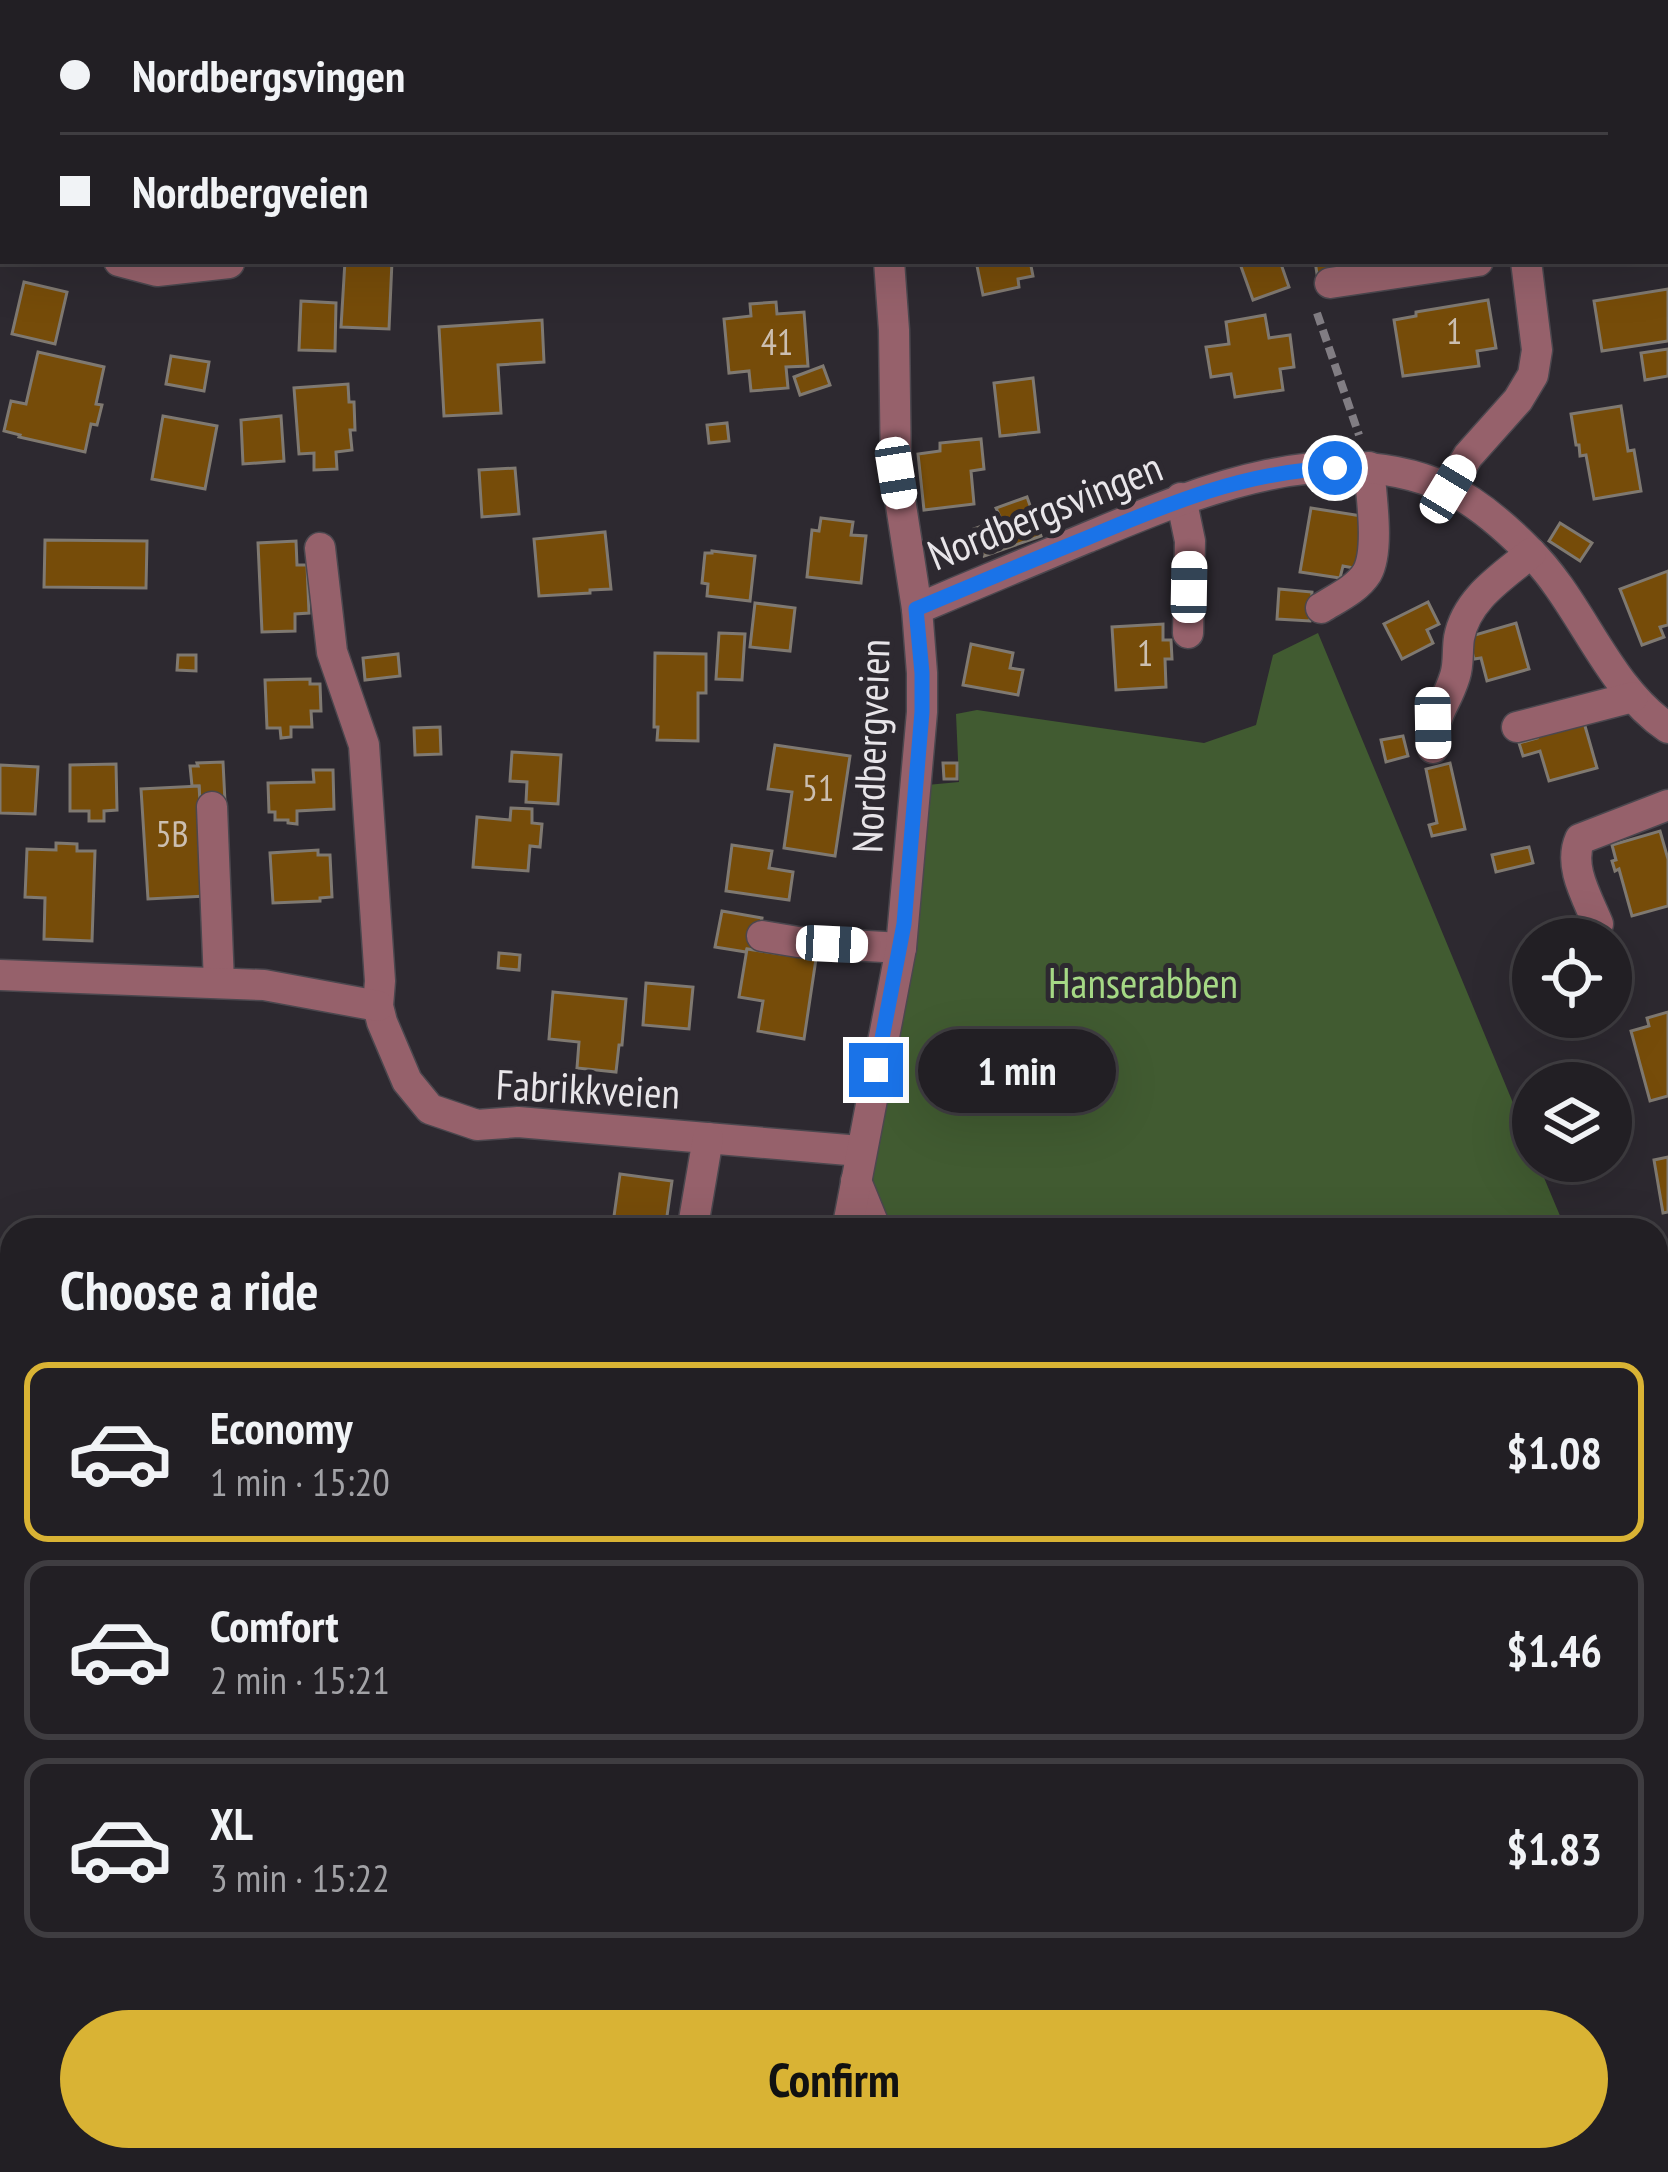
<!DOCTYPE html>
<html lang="en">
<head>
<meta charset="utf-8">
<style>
	:root { --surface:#221f24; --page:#2e2c31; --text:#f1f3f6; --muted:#a2a2a6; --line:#3f3d41; --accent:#d9b334 }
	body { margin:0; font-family:"PT Sans Narrow",sans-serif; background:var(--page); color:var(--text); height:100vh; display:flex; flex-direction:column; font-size:45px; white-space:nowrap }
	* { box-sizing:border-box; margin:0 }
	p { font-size:39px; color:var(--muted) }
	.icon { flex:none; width:66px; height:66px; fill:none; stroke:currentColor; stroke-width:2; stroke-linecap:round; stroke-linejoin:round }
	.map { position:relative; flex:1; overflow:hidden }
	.panel { position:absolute; left:0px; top:1218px; width:1668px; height:954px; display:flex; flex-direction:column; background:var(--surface); border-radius:36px 36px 0 0; box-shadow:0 12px 48px #0002,0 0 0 3px var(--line) }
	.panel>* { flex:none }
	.hud { position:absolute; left:0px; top:0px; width:1668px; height:264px; box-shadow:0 12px 48px #0002,0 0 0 3px var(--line); display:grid; align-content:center; height:264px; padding:0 60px; background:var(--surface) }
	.tools { position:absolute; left:1512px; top:918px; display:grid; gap:24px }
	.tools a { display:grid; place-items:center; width:120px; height:120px; border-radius:50%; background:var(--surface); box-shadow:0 12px 48px #0002,0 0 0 3px var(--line); font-size:60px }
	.end { position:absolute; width:54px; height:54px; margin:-27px; border:15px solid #1a73e8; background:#fff; box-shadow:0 0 0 6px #fff }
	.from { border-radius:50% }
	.bubble { position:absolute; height:84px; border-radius:42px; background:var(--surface); box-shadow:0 12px 48px #0002,0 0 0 3px var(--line); font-size:39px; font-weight:700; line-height:84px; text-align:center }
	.car { position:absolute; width:36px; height:72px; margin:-36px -18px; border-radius:15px; box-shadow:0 0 9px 3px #0007; background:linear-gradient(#fff 24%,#345 0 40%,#fff 0 76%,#345 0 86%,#fff 0) }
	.hud b { display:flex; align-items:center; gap:42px; height:114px; font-size:45px }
	.hud b+b { border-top:3px solid var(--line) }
	.hud i { width:30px; height:30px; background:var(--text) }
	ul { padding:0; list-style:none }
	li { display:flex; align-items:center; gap:36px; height:180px; margin:0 24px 18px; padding:0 36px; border:6px solid var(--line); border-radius:24px }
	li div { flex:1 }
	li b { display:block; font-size:45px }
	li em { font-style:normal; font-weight:700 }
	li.active { border-color:var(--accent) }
	li>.icon { width:108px; height:108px; stroke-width:1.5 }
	h2 { padding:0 60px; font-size:54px; line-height:144px }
	.primary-button { display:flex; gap:24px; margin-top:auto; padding:24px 60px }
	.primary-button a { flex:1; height:138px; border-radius:72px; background:var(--accent); color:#111; font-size:48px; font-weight:700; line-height:138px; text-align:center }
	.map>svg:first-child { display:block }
	.green { fill:#415b31 }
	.building { fill:#764c09; stroke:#7f7971; stroke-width:3 }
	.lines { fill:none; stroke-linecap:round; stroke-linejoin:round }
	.minor-casing { stroke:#4b474e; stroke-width:33 }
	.path { stroke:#817d83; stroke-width:8; stroke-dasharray:12 6; stroke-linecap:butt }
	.minor { stroke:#96616b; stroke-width:30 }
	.route { stroke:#1a73e8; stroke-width:15 }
	.labels { text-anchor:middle; stroke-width:10; stroke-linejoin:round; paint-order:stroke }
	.number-label { font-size:36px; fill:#ccbfb1 }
	.street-label { font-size:42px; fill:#e8e5e9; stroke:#2d2930 }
	.park-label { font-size:42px; fill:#a5d885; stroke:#2d2930 }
</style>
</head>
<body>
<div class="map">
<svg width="1668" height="2172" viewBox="0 0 1668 2172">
	<rect width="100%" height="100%" fill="#2d2930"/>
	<g class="green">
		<path d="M1262,0H1668V45H1665V3H1262Z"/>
		<path d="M1318,633L1533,1151V1161H1537L1566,1230H876L860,1151L916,786L959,782L956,714L977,710L1204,743L1256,725L1273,655Z"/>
		<path d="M1668,1279V2037L1656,2024V1281Z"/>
		<path d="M1668,2050V2172H1540L1552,2160H1656V2061Z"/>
	</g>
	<g class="building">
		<path d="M345,261H392L389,329L341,327Z"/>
		<path d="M976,261H1030L1033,276L1018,279L1019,287L983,295Z"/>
		<path d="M1239,261H1280L1289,287L1253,300Z"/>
		<path d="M1315,261H1363L1364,267L1317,274Z"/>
		<path d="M24,282L67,292L55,344L12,334Z"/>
		<path d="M1668,289V341L1602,351L1594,301Z"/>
		<path d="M1488,300L1496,348L1477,351L1479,366L1403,376L1394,320L1416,316V312Z"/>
		<path d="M301,301L336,303L335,351L299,350Z"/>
		<path d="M776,302L777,314L804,312L808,366L786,367L788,388L751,391L749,371L729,373L724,319L751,316L750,304Z"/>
		<path d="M1265,315L1269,338L1290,335L1294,367L1280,369L1283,390L1235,397L1231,374L1211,377L1206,347L1229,344L1226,322Z"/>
		<path d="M542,320L544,362L498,365L501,413L444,416L439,327Z"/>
		<path d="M1668,349V376L1645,380L1641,353Z"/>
		<path d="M38,352L104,367L96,404L102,405L97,425L91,424L85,452L19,437L20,435L4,431L11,401L26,404Z"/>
		<path d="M171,356L209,362L204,391L166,384Z"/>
		<path d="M823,366L830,385L800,395L794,377Z"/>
		<path d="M1033,378L1039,432L1000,436L994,383Z"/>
		<path d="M348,384L349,402H354L355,430H350L352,450L336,452L337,469L314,470V453L299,454L294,388Z"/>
		<path d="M1621,406L1628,451L1634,450L1641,491L1594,499L1586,455L1580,456L1579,445H1576L1571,414Z"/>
		<path d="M163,416L217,426L205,489L152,479Z"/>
		<path d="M281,416L284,461L243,464L241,420Z"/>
		<path d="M727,423L729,441L709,443L707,425Z"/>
		<path d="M981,439L984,469L971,471L974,504L924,510L918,454L940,451V443Z"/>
		<path d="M515,468L519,514L482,517L479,470Z"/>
		<path d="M1027,497L1041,536L984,556L974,529L1001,519L996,508Z"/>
		<path d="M1311,508L1368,517L1359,569L1343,566L1340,578L1300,572Z"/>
		<path d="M821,518L853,522L851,535L866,536L861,583L807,577L812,530L819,531Z"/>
		<path d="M1560,523L1592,543L1580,561L1549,541Z"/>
		<path d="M605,532L611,589L590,590V593L539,596L534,539Z"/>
		<path d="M45,540L147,541L146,588L44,587Z"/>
		<path d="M296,541L297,565H307L309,613L295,614V631L262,632L258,543Z"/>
		<path d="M712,551L755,556L750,601L707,596L708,584L702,583L705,553H712Z"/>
		<path d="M1668,571V625L1660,627L1664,637L1642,645L1620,589Z"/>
		<path d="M1279,589L1312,592L1310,621L1277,619Z"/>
		<path d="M1428,602L1439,624L1427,630L1433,643L1402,659L1384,624Z"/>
		<path d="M755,603L795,608L790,651L750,647Z"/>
		<path d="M1516,623L1529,669L1487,681L1481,658L1474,659L1468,637Z"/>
		<path d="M1163,624V640H1171L1172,659H1165L1166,687L1116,690L1112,627Z"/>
		<path d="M719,633L745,634L742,680L716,679Z"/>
		<path d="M971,644L1013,653L1010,668L1023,670L1018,695L963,685Z"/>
		<path d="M655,653L706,654V693H698V741L657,740L658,727H654Z"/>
		<path d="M398,654L400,676L365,680L363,658Z"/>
		<path d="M178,655H196V671L177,670Z"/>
		<path d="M310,679V684H320L321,711H311L312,727H291V737L281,738L280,728H267L265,680Z"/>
		<path d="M1583,719L1597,768L1549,781L1540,751L1523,756L1519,743L1537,738L1535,732Z"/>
		<path d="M440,727L441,754L415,755L414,728Z"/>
		<path d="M1403,736L1408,756L1386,762L1381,740Z"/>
		<path d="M775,745L850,756L835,856L784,848L792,792L768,789Z"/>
		<path d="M512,752L561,755L558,804L526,802L527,782L510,781Z"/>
		<path d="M223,762L225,802L200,804L199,786H192L190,766H198L197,763Z"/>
		<path d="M943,763H957V779H944Z"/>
		<path d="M1450,763L1465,829L1432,836L1429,825L1437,823L1426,769Z"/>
		<path d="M116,764L117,810L104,811V821H89V811H70V765Z"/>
		<path d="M0,765L38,767L35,814L0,813Z"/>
		<path d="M313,770H333L334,809L297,811V824L288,823V820H275V812H269L268,783L314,782Z"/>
		<path d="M199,786L206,896L148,899L141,789Z"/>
		<path d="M511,808L532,809V823L542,824L540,847L530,846L528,871L473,867L477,817L510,820Z"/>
		<path d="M1660,831L1668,859V906L1632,916L1619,869L1615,871L1612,861L1616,860L1612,845Z"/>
		<path d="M56,843L77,844V851H95L92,941L44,939L45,898L25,897L27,849L56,850Z"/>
		<path d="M732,845L772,851L769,868L793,872L789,900L726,891Z"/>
		<path d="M1529,847L1533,863L1496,872L1492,855Z"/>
		<path d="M318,850V855H330L332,897L320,898V901L273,903L270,853Z"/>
		<path d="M722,911L762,918L757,950L747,949L746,952L715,947Z"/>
		<path d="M1613,934L1629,992L1611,997V939H1595Z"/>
		<path d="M747,949L816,959L804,1039L758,1031L763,1001L739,997Z"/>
		<path d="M499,953L520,955L519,970L498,968Z"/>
		<path d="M646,983L693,987L689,1029L643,1025Z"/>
		<path d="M553,992L626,999L622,1045H619L616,1072L577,1068L579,1042L549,1039Z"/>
		<path d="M1668,1012V1096L1650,1101L1631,1031L1649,1026L1647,1018Z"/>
		<path d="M1668,1157V1212L1663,1213L1654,1160Z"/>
		<path d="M620,1174L672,1181L665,1230H612Z"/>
		<path d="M551,2160H609L607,2172L551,2162Z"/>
		<path d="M903,2160H955L953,2172L902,2169Z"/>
		<path d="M1026,2160H1065V2172H1027Z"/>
	</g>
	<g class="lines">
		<defs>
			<g id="minor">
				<path d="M835,0L836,3"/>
				<path d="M1144,0L1145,3"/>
				<path d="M100,3L101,0"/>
				<path d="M1665,233H1668"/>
				<path d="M119,261L157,271L229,263"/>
				<path d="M1330,283L1478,261"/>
				<path d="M1448,489L1468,456L1518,400L1533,375L1537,350L1526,261"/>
				<path d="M1181,498L1190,541L1188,633"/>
				<path d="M320,548L332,652L364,745L380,981L378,1006L382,1022L407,1081L430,1109L477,1125L518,1122L860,1151"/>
				<path d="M1321,608C1337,598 1357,589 1367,573C1380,550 1371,494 1369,467"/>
				<path d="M917,609C973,585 1029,562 1086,538C1197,492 1327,435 1447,488C1477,502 1504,526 1527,549C1582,602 1604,684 1668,728"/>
				<path d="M1517,727L1633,697"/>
				<path d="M1433,748C1433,711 1445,708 1455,676C1459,664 1457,651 1459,638C1466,599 1502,577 1531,553"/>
				<path d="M212,807L219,983"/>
				<path d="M1598,924C1587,897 1568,866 1580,839L1668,805"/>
				<path d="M762,936L798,942L901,948"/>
				<path d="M0,975L264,985L378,1006"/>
				<path d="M856,1181L876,1230"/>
				<path d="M693,1226L708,1138"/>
				<path d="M847,1230L901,948L922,712V673L917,609L896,473L894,330L889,261"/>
				<path d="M1453,2160L1462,2172"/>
				<path d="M677,2172L679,2160"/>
			</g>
		</defs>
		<use href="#minor" class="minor-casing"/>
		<path class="path" d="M1317,313L1359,435"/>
		<use href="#minor" class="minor"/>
	</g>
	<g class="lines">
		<path class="route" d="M876,1070L904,924L922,712V673L916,609C973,585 1030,561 1087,538C1167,504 1247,471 1335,468"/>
	</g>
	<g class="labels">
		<g class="number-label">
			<text x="1454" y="344">1</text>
			<text x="777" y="355">41</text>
			<text x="1145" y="666">1</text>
			<text x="818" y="801">51</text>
			<text x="172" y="847">5B</text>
		</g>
		<g class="street-label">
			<text transform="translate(1045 511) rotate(-22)" y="15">Nordbergsvingen</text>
			<text transform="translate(871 746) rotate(-88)" y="15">Nordbergveien</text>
			<text transform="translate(588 1089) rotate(3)" y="15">Fabrikkveien</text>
		</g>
		<g class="park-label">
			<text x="1143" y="998">Hanserabben</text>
		</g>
	</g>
</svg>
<div class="tools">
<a><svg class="icon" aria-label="locate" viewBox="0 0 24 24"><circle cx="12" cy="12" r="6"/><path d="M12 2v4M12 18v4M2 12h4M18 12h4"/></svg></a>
<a><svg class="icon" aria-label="layers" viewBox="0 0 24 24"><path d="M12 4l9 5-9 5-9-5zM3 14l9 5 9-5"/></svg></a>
</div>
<i class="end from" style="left:1335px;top:468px"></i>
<i class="end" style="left:876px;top:1070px"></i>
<div class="bubble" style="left:918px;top:1029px;width:198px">1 min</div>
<i class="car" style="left:896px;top:473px;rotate:171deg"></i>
<i class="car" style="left:1448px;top:489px;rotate:31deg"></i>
<i class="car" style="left:1189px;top:587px;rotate:1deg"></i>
<i class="car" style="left:1433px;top:723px;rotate:179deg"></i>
<i class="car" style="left:832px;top:944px;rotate:93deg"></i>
<div class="hud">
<b><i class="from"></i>Nordbergsvingen</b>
<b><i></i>Nordbergveien</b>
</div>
<section class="panel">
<h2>Choose a ride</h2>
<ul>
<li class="active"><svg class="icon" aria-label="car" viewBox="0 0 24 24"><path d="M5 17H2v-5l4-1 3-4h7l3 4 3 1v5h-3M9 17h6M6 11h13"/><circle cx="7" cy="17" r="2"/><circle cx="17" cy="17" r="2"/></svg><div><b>Economy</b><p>1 min · 15:20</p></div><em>$1.08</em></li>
<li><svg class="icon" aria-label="car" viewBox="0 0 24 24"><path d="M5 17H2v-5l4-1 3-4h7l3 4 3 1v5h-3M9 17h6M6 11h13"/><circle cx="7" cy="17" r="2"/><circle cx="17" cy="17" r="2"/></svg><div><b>Comfort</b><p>2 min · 15:21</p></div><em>$1.46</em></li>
<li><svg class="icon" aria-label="car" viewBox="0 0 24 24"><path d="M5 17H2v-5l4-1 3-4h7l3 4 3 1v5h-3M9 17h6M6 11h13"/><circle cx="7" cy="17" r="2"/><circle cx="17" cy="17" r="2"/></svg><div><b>XL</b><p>3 min · 15:22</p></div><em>$1.83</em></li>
</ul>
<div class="primary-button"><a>Confirm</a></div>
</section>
</div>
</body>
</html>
